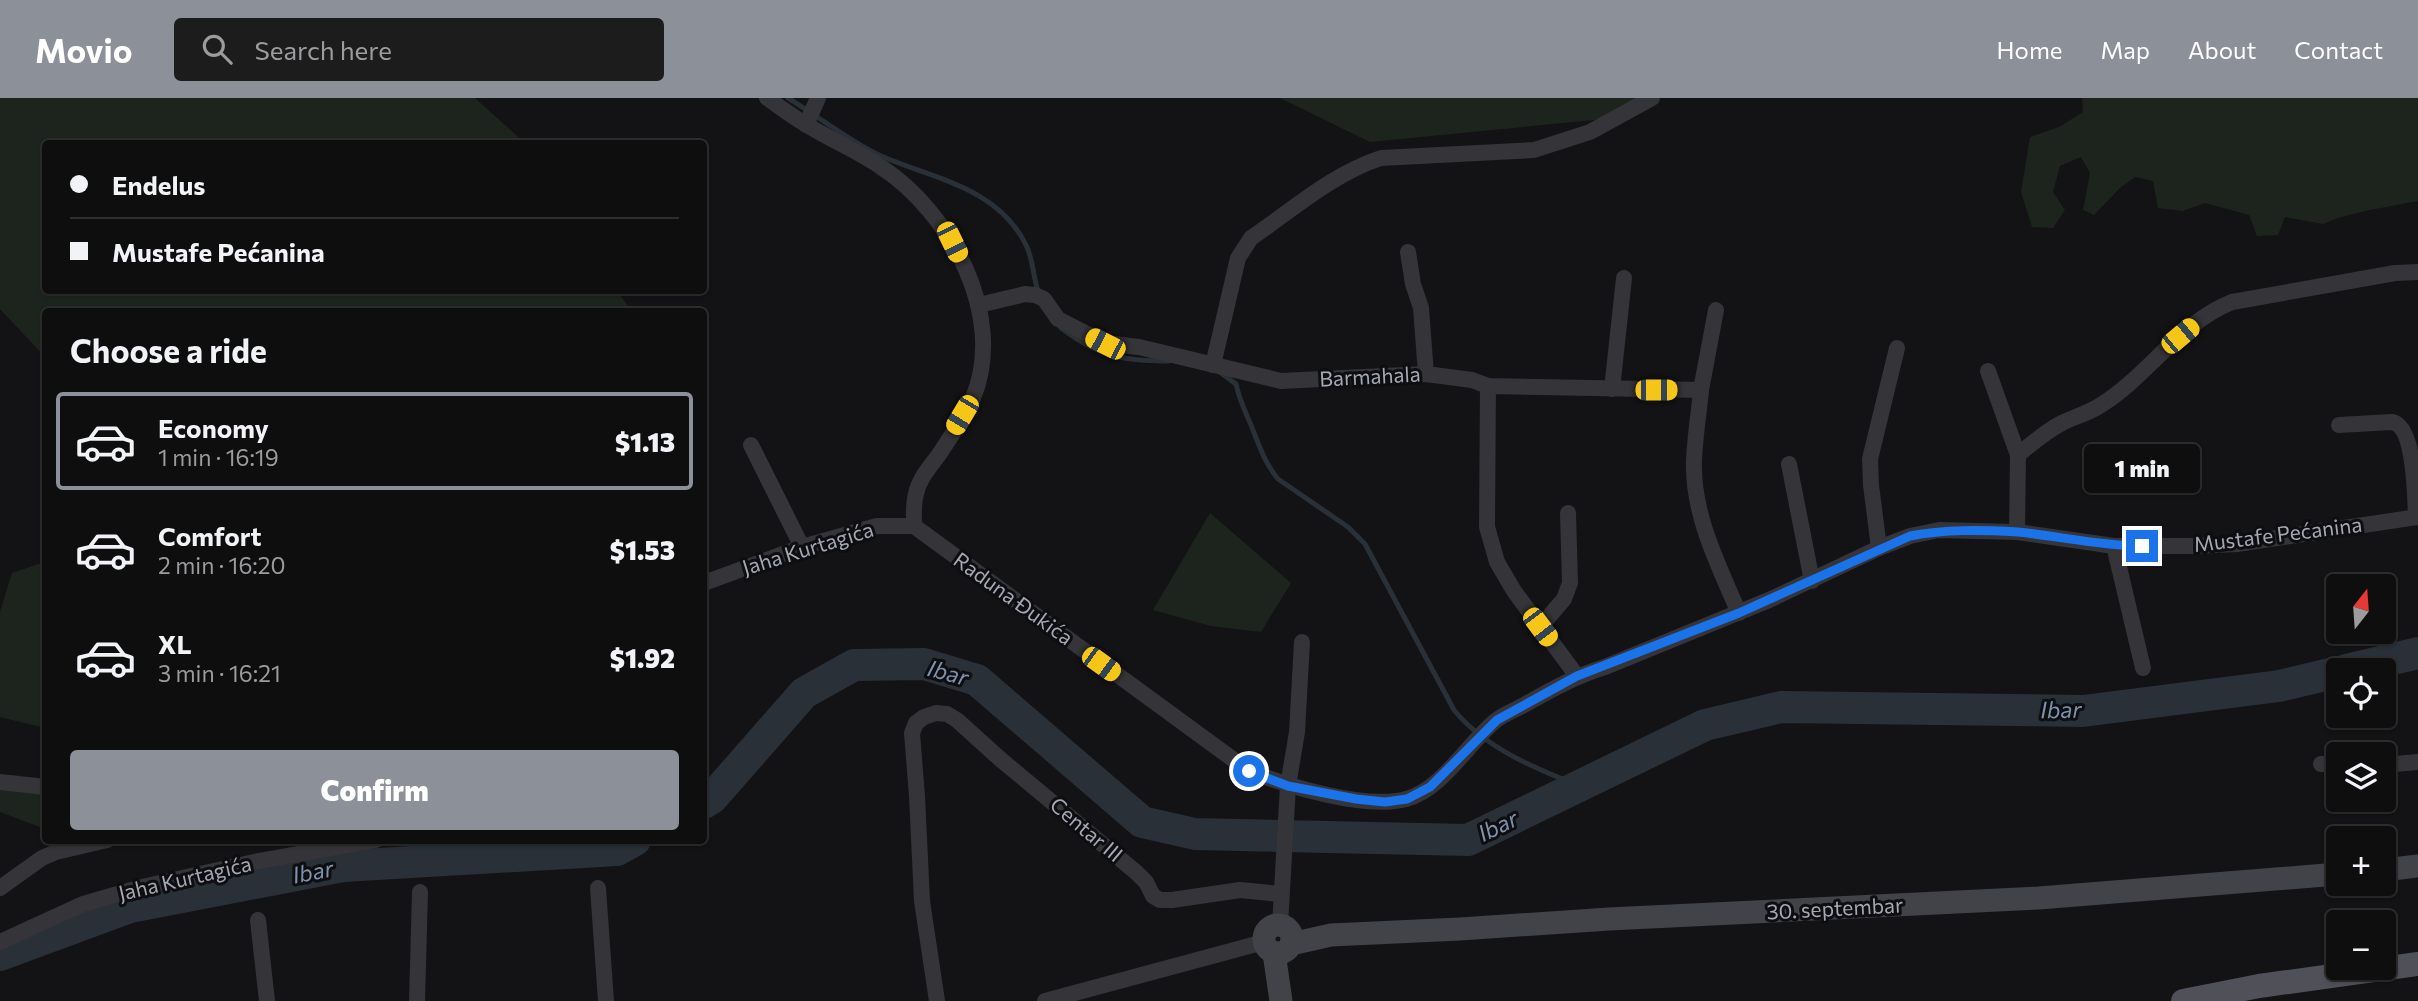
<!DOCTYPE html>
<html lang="en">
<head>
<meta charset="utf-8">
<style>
	:root { --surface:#0e0e0f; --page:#1c1c1d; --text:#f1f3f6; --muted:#9b9c9e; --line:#2e2e2f; --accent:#8c9099 }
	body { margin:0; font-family:Commissioner,sans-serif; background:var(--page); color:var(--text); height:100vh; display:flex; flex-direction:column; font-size:26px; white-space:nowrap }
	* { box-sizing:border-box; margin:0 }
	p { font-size:23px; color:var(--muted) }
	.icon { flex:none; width:38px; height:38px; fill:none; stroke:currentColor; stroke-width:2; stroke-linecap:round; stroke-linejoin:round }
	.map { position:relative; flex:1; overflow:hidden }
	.sheet { position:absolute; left:42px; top:210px; width:665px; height:536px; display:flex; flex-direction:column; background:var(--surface); border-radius:7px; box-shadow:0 2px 5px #0004,0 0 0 2px var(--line) }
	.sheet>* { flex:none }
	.banner { position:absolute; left:42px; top:42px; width:665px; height:154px; border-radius:7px; box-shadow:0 2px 5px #0004,0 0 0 2px var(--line); display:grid; align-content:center; height:154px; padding:0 28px; background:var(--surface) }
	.needle { width:46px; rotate:17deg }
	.tools { position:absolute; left:2326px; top:476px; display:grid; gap:14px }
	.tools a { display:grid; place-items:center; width:70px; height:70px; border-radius:7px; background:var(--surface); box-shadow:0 2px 5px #0004,0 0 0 2px var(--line); font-size:35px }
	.end { position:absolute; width:32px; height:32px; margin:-16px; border:9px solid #1a73e8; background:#fff; box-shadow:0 0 0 4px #fff }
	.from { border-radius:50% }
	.bubble { position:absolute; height:49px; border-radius:7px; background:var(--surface); box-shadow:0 2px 5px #0004,0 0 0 2px var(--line); font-size:23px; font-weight:800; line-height:49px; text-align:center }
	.car { position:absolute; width:21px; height:42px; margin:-21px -10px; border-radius:9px; box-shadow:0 0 5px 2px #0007; background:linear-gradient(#f5c518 24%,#345 0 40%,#f5c518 0 76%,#345 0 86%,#f5c518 0) }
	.banner b { display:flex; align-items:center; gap:24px; height:66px; font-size:26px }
	.banner b+b { border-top:2px solid var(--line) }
	.banner i { width:18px; height:18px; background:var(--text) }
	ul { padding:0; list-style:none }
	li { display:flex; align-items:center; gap:21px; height:98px; margin:0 14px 10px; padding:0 14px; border:4px solid transparent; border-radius:7px }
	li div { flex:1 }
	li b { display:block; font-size:26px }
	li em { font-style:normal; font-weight:800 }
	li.on { border-color:var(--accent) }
	li>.icon { width:63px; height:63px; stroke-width:1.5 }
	h2 { padding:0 28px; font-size:32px; line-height:84px }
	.cta { display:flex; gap:14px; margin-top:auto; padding:14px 28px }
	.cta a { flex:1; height:80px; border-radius:7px; background:var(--accent); color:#fff; font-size:28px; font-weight:800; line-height:80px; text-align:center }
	header { display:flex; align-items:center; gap:42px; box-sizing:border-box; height:98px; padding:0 35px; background:var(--accent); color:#fff }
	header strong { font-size:33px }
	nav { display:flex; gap:38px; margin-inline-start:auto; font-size:24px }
	.search { width:490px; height:63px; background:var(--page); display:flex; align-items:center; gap:18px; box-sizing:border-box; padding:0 24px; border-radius:7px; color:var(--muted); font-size:26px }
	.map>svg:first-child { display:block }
	.green { fill:#1d241e }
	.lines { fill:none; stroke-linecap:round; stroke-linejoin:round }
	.stream { stroke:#293037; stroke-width:5 }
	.river { stroke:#293037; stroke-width:32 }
	.street { stroke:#343439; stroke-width:16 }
	.secondary { stroke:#424349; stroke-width:23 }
	.primary { stroke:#505158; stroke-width:24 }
	.route { stroke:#1a73e8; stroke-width:9 }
	.labels { text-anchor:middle; stroke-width:6; stroke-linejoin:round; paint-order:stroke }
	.street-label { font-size:21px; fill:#a4a8b4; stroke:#0e0d0f }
	.water-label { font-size:23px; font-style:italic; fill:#7c92ae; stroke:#0e0d0f }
</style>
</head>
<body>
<header>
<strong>Movio</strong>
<div class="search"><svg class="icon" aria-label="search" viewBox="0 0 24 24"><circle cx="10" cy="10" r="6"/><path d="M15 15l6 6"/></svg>Search here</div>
<nav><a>Home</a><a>Map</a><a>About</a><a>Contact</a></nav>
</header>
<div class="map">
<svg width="2418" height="903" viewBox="0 0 2418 903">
	<rect width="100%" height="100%" fill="#131214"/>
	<g class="green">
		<path d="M0,0H475L525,45L46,46V192H616L632,213L46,214L45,259L0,211Z"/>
		<path d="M1280,0H1637L1614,20L1370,44Z"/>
		<path d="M2082,0H2418V103L2365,113L2338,120L2323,126L2285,119L2278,137L2257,138L2249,117L2205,105L2183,113L2158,110L2153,83L2135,79L2120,90L2094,117L2083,112L2090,75L2081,59L2060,68L2053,94L2065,112L2053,130L2032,129L2021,94L2030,39L2059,29L2083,14Z"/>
		<path d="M1210,415L1291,485L1261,534L1211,528L1153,512Z"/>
		<path d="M45,464H46L45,630L0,619V514L12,475Z"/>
		<path d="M0,679L45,683V731L0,714Z"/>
	</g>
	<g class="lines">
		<g class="stream">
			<path d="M788,0C816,17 851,44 879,57C932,81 997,88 1026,147C1033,160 1033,179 1038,193"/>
			<path d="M1061,230C1100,259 1121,263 1169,263"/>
			<path d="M1221,275L1236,286C1239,301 1245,313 1251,327C1259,347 1264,364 1278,381L1348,429L1365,446L1454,612C1485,650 1536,671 1580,688"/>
		</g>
		<g class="river">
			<path d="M2346,572L2418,555"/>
			<path d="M704,705L712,700L804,595L854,567L924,566L977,582L1142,724L1195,736L1468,742L1705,627L1781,609L2083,613L2279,588L2338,574"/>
			<path d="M0,857L130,809L343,768L617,752L635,742"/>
		</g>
		<g class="street">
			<path d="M767,0C780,9 793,19 807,27C831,42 858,53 881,69C950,114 1007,218 973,300C965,318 951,338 940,355C931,368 919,380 916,396C913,406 914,417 914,428"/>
			<path d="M806,27L818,0"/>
			<path d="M1408,154L1413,186L1421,210L1426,276"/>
			<path d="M979,207L1025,196L1035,197L1044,201L1058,221L1105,245L1139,249L1281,283L1426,276L1472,282L1488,288L1701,292L1716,212"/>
			<path d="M1213,267L1238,160L1251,140C1292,112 1334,75 1381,60L1534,52L1590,34L1652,0"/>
			<path d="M1988,273L2018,357"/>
			<path d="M1488,288L1487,429L1497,464L1514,493L1577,578"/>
			<path d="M1612,291L1624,180"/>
			<path d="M1701,292C1699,315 1695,338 1694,362C1692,416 1718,466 1739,515"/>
			<path d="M2339,327L2392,324C2415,328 2415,399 2416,419"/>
			<path d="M751,347L802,449"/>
			<path d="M1789,366L1812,483"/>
			<path d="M914,428L1249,673C1288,688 1365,712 1406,701C1441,692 1467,647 1494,624C1502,617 1513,613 1522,608C1549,593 1575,578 1605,569L1769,502L1879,450L1910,438L1939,432L2017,434L2114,448H2196L2237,446L2418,419"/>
			<path d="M2017,434L2018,357C2031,346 2046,333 2062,325C2074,319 2089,315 2101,307C2149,277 2179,225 2232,204L2395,175L2418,174"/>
			<path d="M2114,448L2143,570"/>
			<path d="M1879,450L1871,387L1870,361L1897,250"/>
			<path d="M704,485L802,449L877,428H914"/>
			<path d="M1540,529L1564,501L1570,485L1568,415"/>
			<path d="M2321,666H2338"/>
			<path d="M2384,667L2418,664"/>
			<path d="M0,684L46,689"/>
			<path d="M0,790L42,760L56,754L107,742"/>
			<path d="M598,790L606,903"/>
			<path d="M258,822L267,903"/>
			<path d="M1280,827L1288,688L1297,634L1302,544"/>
			<path d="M0,844L83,806L142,789L254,764L376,742"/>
			<path d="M417,903L420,794"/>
			<path d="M937,903L922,803L917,698L912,635L916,625L924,619L936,615L947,616L957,622L999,660L1137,775L1146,784L1153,798L1160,802H1172L1240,792L1281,796"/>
			<path d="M1045,903L1264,844"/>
		</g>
		<g class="secondary">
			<path d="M2384,772L2418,768"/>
			<circle cx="1278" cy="841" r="14"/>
			<path d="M1291,846L1331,837L1460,831L1609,821L2039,800L2338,776"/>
			<path d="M1274,855L1281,903"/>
		</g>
		<path class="primary" d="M2183,903L2259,888L2418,866"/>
	</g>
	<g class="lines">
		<path class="route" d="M1249,673L1288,688L1356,701L1385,704L1407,701L1430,689L1497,622L1577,578L1739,515L1910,438C1945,431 1982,432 2018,434C2059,438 2100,448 2142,448"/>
	</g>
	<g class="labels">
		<g class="street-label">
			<text transform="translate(1370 279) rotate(-3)" y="7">Barmahala</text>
			<text transform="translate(2278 437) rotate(-7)" y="7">Mustafe Pećanina</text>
			<text transform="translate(808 451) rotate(-17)" y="7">Jaha Kurtagića</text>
			<text transform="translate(1013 501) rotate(36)" y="7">Raduna Ðukića</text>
			<text transform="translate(1086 732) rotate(40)" y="7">Centar III</text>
			<text transform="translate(185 781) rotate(-13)" y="7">Jaha Kurtagića</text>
			<text transform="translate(1835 811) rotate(-3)" y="7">30. septembar</text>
		</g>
		<g class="water-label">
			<text transform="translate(948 575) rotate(15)" y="8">Ibar</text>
			<text transform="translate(2061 612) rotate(-1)" y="8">Ibar</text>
			<text transform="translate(1498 728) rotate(-26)" y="8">Ibar</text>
			<text transform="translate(313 774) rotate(-11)" y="8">Ibar</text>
		</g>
	</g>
</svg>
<div class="tools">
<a><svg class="needle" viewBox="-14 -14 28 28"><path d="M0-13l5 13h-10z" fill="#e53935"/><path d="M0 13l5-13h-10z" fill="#9b9c9e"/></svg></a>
<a><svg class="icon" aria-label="locate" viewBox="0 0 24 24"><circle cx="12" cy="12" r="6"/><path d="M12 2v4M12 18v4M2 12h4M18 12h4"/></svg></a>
<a><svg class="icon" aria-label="layers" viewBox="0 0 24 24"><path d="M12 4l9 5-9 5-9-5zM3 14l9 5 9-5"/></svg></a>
<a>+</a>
<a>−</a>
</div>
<i class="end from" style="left:1249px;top:673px"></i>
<i class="end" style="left:2142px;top:448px"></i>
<div class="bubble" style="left:2084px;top:346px;width:116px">1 min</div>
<i class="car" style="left:952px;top:144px;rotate:154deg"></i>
<i class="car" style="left:2180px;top:238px;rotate:50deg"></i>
<i class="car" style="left:1105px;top:246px;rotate:297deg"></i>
<i class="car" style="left:1656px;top:292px;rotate:90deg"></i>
<i class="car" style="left:962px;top:317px;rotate:211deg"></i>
<i class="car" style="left:1540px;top:529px;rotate:143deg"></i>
<i class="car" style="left:1101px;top:566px;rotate:126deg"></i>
<div class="banner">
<b><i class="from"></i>Endelus</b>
<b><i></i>Mustafe Pećanina</b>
</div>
<section class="sheet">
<h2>Choose a ride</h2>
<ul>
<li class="on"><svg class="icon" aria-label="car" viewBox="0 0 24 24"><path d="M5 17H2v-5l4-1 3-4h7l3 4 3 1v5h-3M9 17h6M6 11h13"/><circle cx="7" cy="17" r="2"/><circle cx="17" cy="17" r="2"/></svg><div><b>Economy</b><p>1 min · 16:19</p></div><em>$1.13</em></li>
<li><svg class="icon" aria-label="car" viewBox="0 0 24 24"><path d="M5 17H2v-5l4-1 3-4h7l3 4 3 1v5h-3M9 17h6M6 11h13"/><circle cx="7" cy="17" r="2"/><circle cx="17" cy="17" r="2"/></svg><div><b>Comfort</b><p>2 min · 16:20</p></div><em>$1.53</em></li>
<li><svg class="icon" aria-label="car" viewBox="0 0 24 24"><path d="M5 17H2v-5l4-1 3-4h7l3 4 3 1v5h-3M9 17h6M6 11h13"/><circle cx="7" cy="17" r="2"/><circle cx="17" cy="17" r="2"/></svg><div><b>XL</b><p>3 min · 16:21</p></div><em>$1.92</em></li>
</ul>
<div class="cta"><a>Confirm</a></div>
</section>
</div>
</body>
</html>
